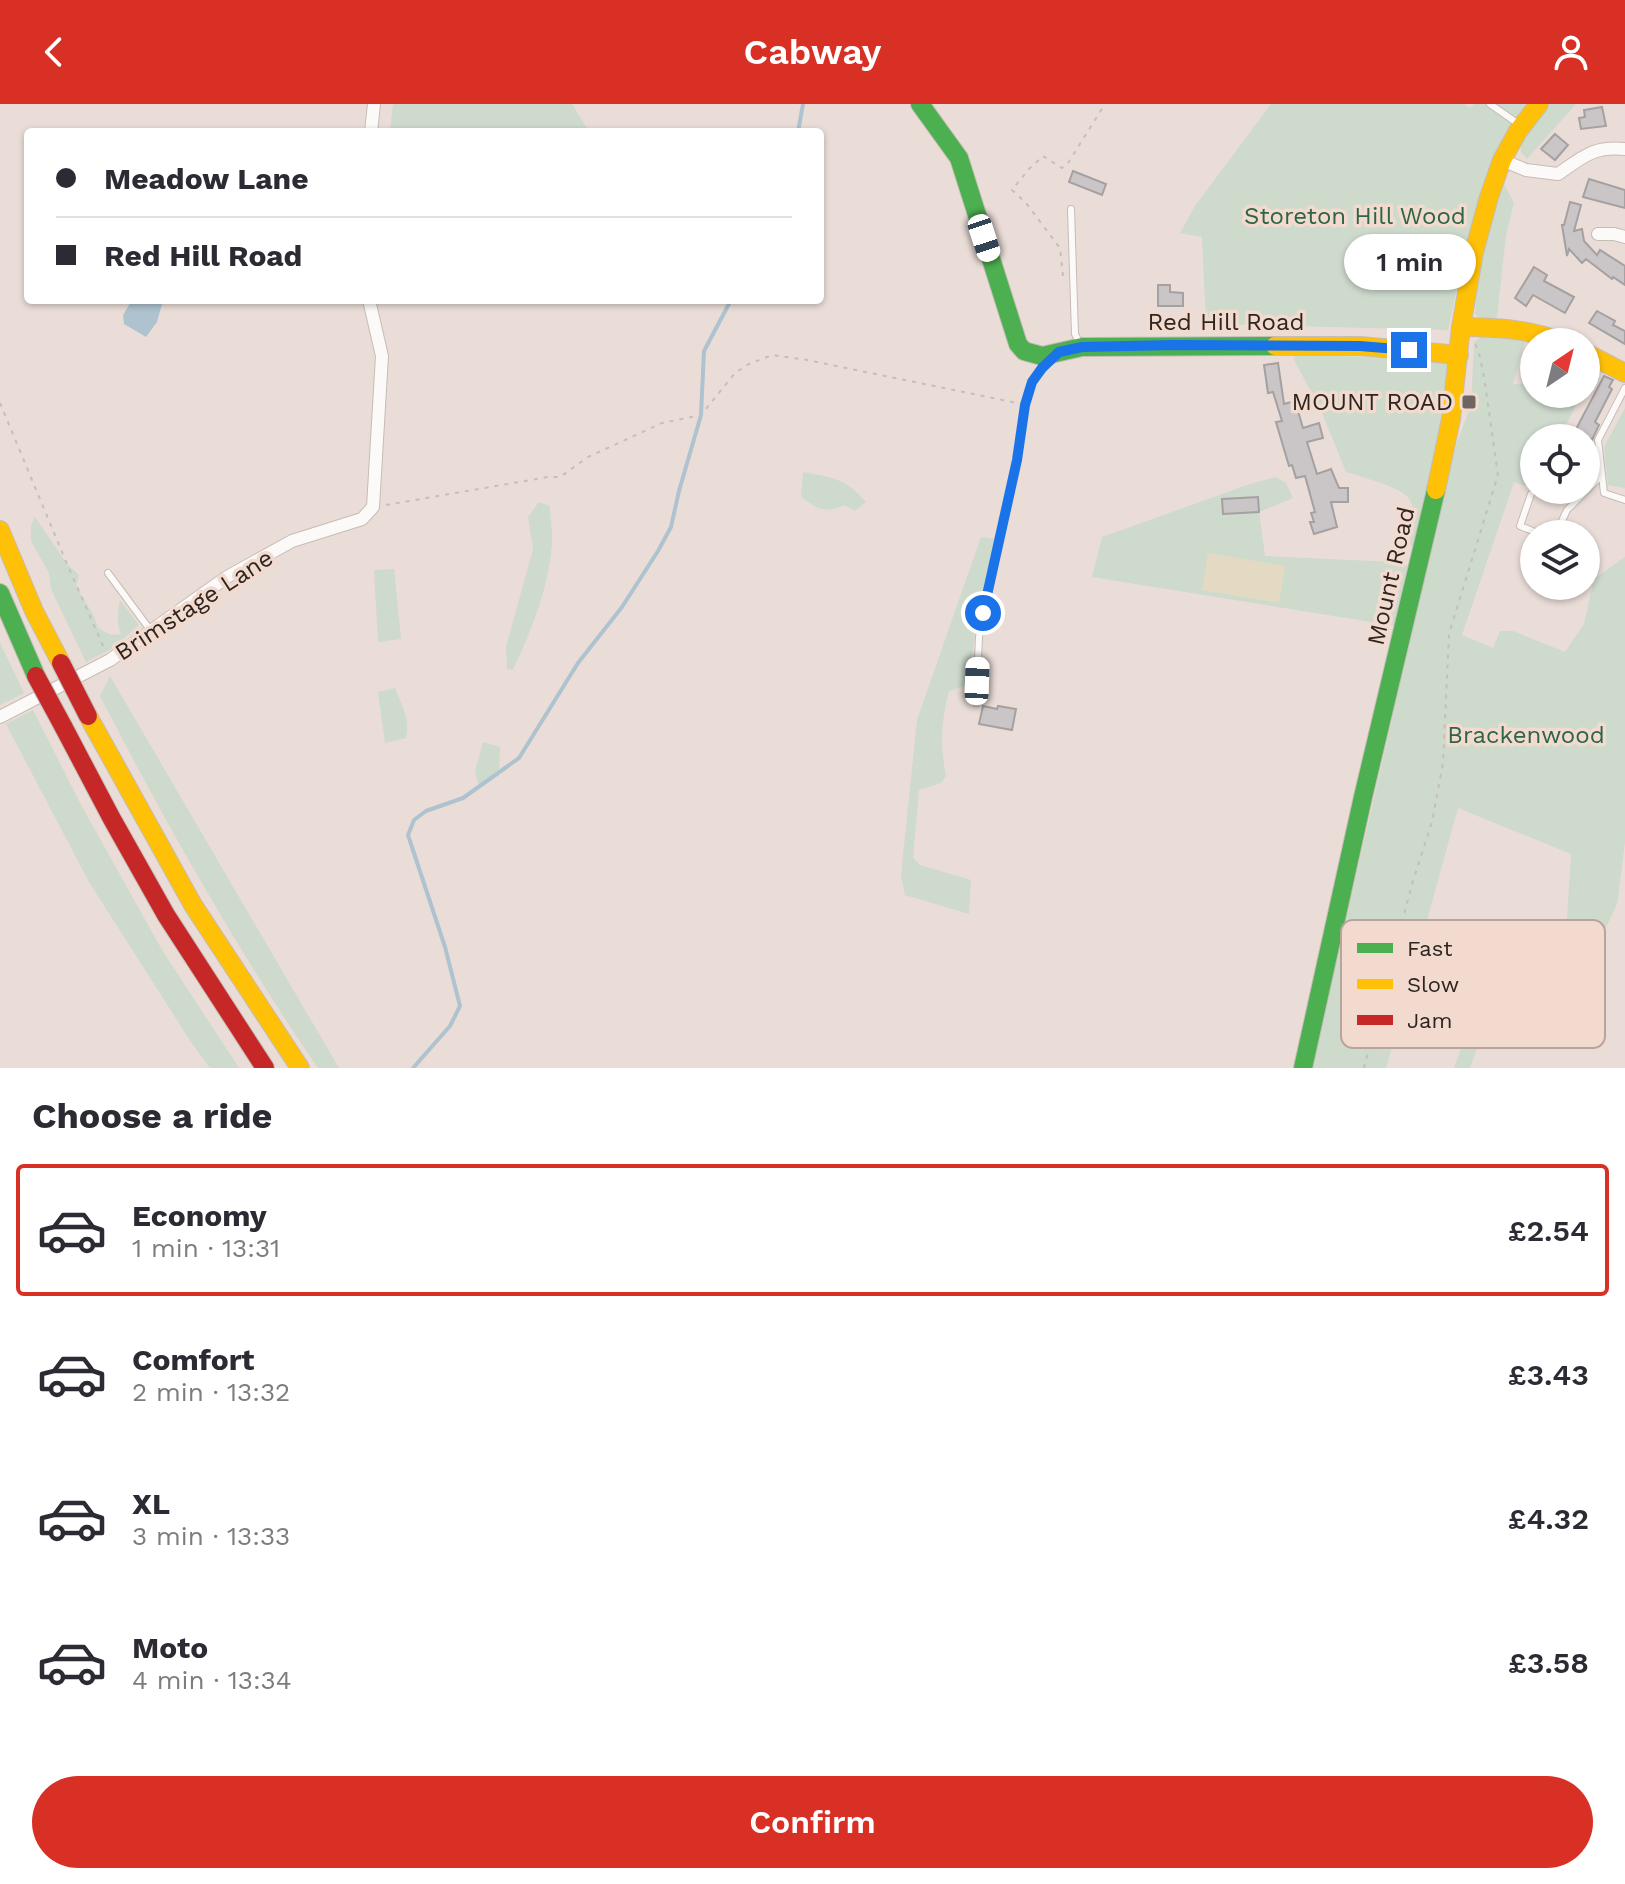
<!DOCTYPE html>
<html lang="en">
<head>
<meta charset="utf-8">
<style>
	:root { --surface:#fff; --page:#f7f7f7; --text:#2b2b33; --muted:#7c7c81; --line:#e1e1e2; --accent:#d93025 }
	body { margin:0; font-family:"Work Sans",sans-serif; background:var(--page); color:var(--text); height:100vh; display:flex; flex-direction:column; font-size:30px; white-space:nowrap }
	* { box-sizing:border-box; margin:0 }
	p { font-size:26px; color:var(--muted) }
	.icon { flex:none; width:44px; height:44px; fill:none; stroke:currentColor; stroke-width:2; stroke-linecap:round; stroke-linejoin:round }
	.map { position:relative; height:964px; overflow:hidden }
	.panel { display:flex; flex-direction:column; background:var(--surface); flex:1 }
	.panel>* { flex:none }
	.banner { position:absolute; left:24px; top:24px; width:800px; height:176px; border-radius:8px; box-shadow:0 2px 6px #0004; display:grid; align-content:center; height:176px; padding:0 32px; background:var(--surface) }
	.needle { width:52px; rotate:35deg }
	.fabs { position:absolute; left:1520px; top:224px; display:grid; gap:16px }
	.fabs a { display:grid; place-items:center; width:80px; height:80px; border-radius:50%; background:var(--surface); box-shadow:0 2px 6px #0004; font-size:40px }
	.end { position:absolute; width:36px; height:36px; margin:-18px; border:10px solid #1a73e8; background:#fff; box-shadow:0 0 0 4px #fff }
	.from { border-radius:50% }
	.bubble { position:absolute; height:56px; border-radius:28px; background:var(--surface); box-shadow:0 2px 6px #0004; font-size:26px; font-weight:600; line-height:56px; text-align:center }
	.car { position:absolute; width:24px; height:48px; margin:-24px -12px; border-radius:10px; box-shadow:0 0 6px 2px #0007; background:linear-gradient(#fff 24%,#345 0 40%,#fff 0 76%,#345 0 86%,#fff 0) }
	.banner b { display:flex; align-items:center; gap:28px; height:76px; font-size:30px }
	.banner b+b { border-top:2px solid var(--line) }
	.banner i { width:20px; height:20px; background:var(--text) }
	ul { padding:0; list-style:none }
	li { display:flex; align-items:center; gap:24px; height:132px; margin:0 16px 12px; padding:0 16px; border:4px solid transparent; border-radius:8px }
	li div { flex:1 }
	li b { display:block; font-size:30px }
	li em { font-style:normal; font-weight:600 }
	li.on { border-color:var(--accent) }
	li>.icon { width:72px; height:72px; stroke-width:1.5 }
	h2 { padding:0 32px; font-size:36px; line-height:96px }
	.primary-button { display:flex; gap:16px; margin-top:auto; padding:16px 32px }
	.primary-button a { flex:1; height:92px; border-radius:48px; background:var(--accent); color:#fff; font-size:32px; font-weight:600; line-height:92px; text-align:center }
	header { display:flex; justify-content:space-between; align-items:center; height:104px; padding:0 32px; background:var(--accent); color:#fff; font-size:36px; font-weight:600 }
	.map>svg:first-child { display:block }
	.green { fill:#cddacc }
	.sand { fill:#e4dac3 }
	.water { fill:#aec3cf }
	.lines { fill:none; stroke-linecap:round; stroke-linejoin:round }
	.stream { stroke:#aec3cf; stroke-width:4 }
	.building { fill:#cac5c6; stroke:#a5a0a1; stroke-width:2 }
	.lane-casing { stroke:#c6bcb7; stroke-width:8 }
	.street-casing { stroke:#c6bcb7; stroke-width:14 }
	.fast-casing { stroke:#c6bcb7; stroke-width:20 }
	.slow-casing { stroke:#c6bcb7; stroke-width:20 }
	.jam-casing { stroke:#c6bcb7; stroke-width:20 }
	.path { stroke:#c4bfbd; stroke-width:2; stroke-dasharray:4 6; stroke-linecap:butt }
	.lane { stroke:#fcfaf9; stroke-width:6 }
	.street { stroke:#fcfaf9; stroke-width:12 }
	.fast { stroke:#4caf50; stroke-width:18 }
	.slow { stroke:#ffc107; stroke-width:18 }
	.jam { stroke:#c62828; stroke-width:18 }
	.jam-bridge-casing { stroke:#c2bbb8; stroke-width:20; stroke-linecap:butt }
	.jam-bridge { stroke:#c62828; stroke-width:18 }
	.route { stroke:#1a73e8; stroke-width:10 }
	.poi-dot { fill:#6f6560; stroke:#f2dacf; stroke-width:3 }
	.labels { text-anchor:middle; stroke-width:7; stroke-linejoin:round; paint-order:stroke }
	.park-label { font-size:24px; fill:#2c6547; stroke:#f2dacf }
	.street-label { font-size:24px; fill:#2d2520; stroke:#f2dacf }
	.poi-label { font-size:24px; fill:#2d2520; stroke:#f2dacf; text-anchor:end }
	.key { fill:#f2dacf; stroke:#b7a49a; stroke-width:2 }
	.key-label { font-size:22px; fill:#2d2520 }
</style>
</head>
<body>
<header><svg class="icon" aria-label="back" viewBox="0 0 24 24"><path d="M15 5l-7 7 7 7"/></svg>Cabway<svg class="icon" aria-label="person" viewBox="0 0 24 24"><circle cx="12" cy="8" r="4"/><path d="M4 21q1-7 8-7t8 7"/></svg></header>
<div class="map">
<svg width="1625" height="964" viewBox="0 0 1625 964">
	<rect width="100%" height="100%" fill="#eaddd7"/>
	<g class="green">
		<path d="M393,0H572L589,28H390Z"/>
		<path d="M1271,0H1465L1470,4L1474,0H1528L1497,47L1467,138L1448,226L1206,220L1202,133L1180,129L1195,102Z"/>
		<path d="M1549,0H1576L1527,55L1521,48C1519,31 1536,11 1549,0Z"/>
		<path d="M1504,80L1514,99L1506,131L1497,213L1494,217L1480,214L1475,210C1477,165 1491,122 1504,80Z"/>
		<path d="M1497,230L1525,238L1513,280L1534,279V290H1580V294L1559,334H1534V385L1514,378L1462,531L1493,544L1500,527H1513L1565,548L1584,520L1594,475L1625,453V738L1617,800L1585,869L1563,876L1571,750L1458,704L1386,964H1312L1447,376L1457,338L1471,302L1474,238L1481,233Z"/>
		<path d="M1298,250L1451,257L1430,386L1418,444L1409,441C1410,428 1416,408 1410,396C1403,383 1361,373 1346,368L1321,306L1293,254Z"/>
		<path d="M1625,304V384L1608,381L1604,343Z"/>
		<path d="M803,368C834,374 845,374 866,398L855,407L845,401C825,410 818,405 801,393Z"/>
		<path d="M1276,373L1286,379L1293,394L1259,408L1265,452L1394,458L1412,463L1396,522L1092,473L1102,433L1250,380Z"/>
		<path d="M539,398L550,402C550,415 553,428 552,440C548,486 532,525 513,566L507,565L506,543L533,445L528,413Z"/>
		<path d="M35,413L67,460L79,471L76,482L94,512L98,524L111,531L121,530C116,518 118,509 120,496L139,521L113,544L86,558L51,485L49,469L31,437V422Z"/>
		<path d="M981,433L996,435C984,483 971,530 971,580L949,587C941,619 940,640 946,672L941,679L919,686L913,754L920,761L971,776L969,810L905,791L901,771L917,616Z"/>
		<path d="M394,465L401,535L378,538L374,466Z"/>
		<path d="M0,539L24,589L0,601Z"/>
		<path d="M110,572L339,964H318C237,846 166,720 100,592Z"/>
		<path d="M395,584C401,599 411,617 406,634L385,639L378,588Z"/>
		<path d="M33,606L80,699L162,846L239,964H210L191,938L89,778L6,620Z"/>
		<path d="M483,638L500,643L499,665L479,682L475,667Z"/>
		<path d="M1497,870L1489,910L1470,964H1454L1474,909Z"/>
	</g>
	<path class="sand" d="M1208,449L1285,462L1279,499L1202,486Z"/>
	<path class="water" d="M132,196H154L162,200L157,218L146,233L124,220L123,211Z"/>
	<g class="lines">
		<g class="stream">
			<path d="M798,28L803,0"/>
			<path d="M413,964L450,922L460,902L445,843L408,731L414,716L426,707L463,694L519,654L578,559L622,503L658,447L671,423L679,387L701,311L704,247L731,196"/>
		</g>
	</g>
	<g class="building">
		<path d="M1602,3L1606,22L1581,25L1579,14L1585,13L1584,6Z"/>
		<path d="M1555,30L1568,41L1555,56L1541,45Z"/>
		<path d="M1073,67L1106,80L1102,91L1069,78Z"/>
		<path d="M1589,75L1625,86V104L1583,93Z"/>
		<path d="M1570,98L1581,101L1574,127L1582,125L1584,137L1597,151L1600,146L1625,162V181L1613,173L1612,175L1586,155L1582,159L1569,145L1567,152L1562,121H1564Z"/>
		<path d="M1534,163L1547,171L1544,177L1574,193L1565,209L1533,191L1526,202L1515,194Z"/>
		<path d="M1158,181H1170V188L1183,189V202H1158Z"/>
		<path d="M1597,207L1615,217L1613,221L1625,227V240L1589,219Z"/>
		<path d="M1278,259L1284,300L1295,297L1303,324L1319,319L1323,334L1307,338L1317,370L1331,365L1339,384H1348V398H1331L1337,423L1314,430L1310,418H1314L1311,409L1315,408L1305,372L1296,374L1292,361L1289,362L1276,318L1282,317L1273,288L1268,289L1264,261Z"/>
		<path d="M1604,272L1613,276L1609,283L1612,285L1595,318L1599,321L1592,336L1575,327Z"/>
		<path d="M1258,393L1259,408L1223,410L1222,395Z"/>
		<path d="M983,602L997,605L998,602L1016,605L1012,626L979,620Z"/>
	</g>
	<g class="lines">
		<defs>
			<g id="lane">
				<path d="M1490,0L1520,21"/>
				<path d="M1071,105L1075,230L1080,240"/>
				<path d="M1625,284L1598,336L1604,389L1625,396"/>
				<path d="M1531,390L1520,422L1540,430"/>
				<path d="M1556,430L1567,406L1602,371"/>
				<path d="M108,469L151,527"/>
				<path d="M976,599L979,533L1017,356L1025,301L1032,278L1051,256"/>
			</g>
			<g id="street">
				<path d="M371,28L374,0"/>
				<path d="M1502,56L1526,66L1558,70C1583,53 1593,42 1625,45"/>
				<path d="M1598,130H1614L1625,133"/>
				<path d="M0,613L110,556L227,473L292,437L362,415L373,403L382,252L369,196"/>
			</g>
			<g id="fast">
				<path d="M920,0L959,54L1018,240L1024,247L1042,252L1082,243L1275,242"/>
				<path d="M0,489L36,572"/>
				<path d="M1303,964L1363,693L1436,386"/>
			</g>
			<g id="slow">
				<path d="M1461,223C1496,223 1529,225 1562,238"/>
				<path d="M1275,242H1360L1459,251"/>
				<path d="M1586,249L1625,269"/>
				<path d="M1436,386L1451,315L1461,223L1474,148L1489,93L1502,56L1518,27L1539,0"/>
				<path d="M0,426L34,507L61,559"/>
				<path d="M88,612L193,801L300,964"/>
			</g>
			<path id="jam" d="M63,622L112,715L166,811L265,964"/>
		</defs>
		<use href="#lane" class="lane-casing"/>
		<use href="#street" class="street-casing"/>
		<use href="#fast" class="fast-casing"/>
		<use href="#slow" class="slow-casing"/>
		<use href="#jam" class="jam-casing"/>
		<g class="path">
			<path d="M1063,172L1060,144L1026,99L1012,86L1029,65L1043,52L1062,64L1068,59L1105,0"/>
			<path d="M0,299L67,460L104,544"/>
			<path d="M386,401L548,373H560L588,353L662,319L701,311L735,269L749,260L772,251L807,256L1017,299"/>
			<path d="M1364,964L1412,780L1432,718L1443,659L1449,530L1498,371L1484,273L1479,249L1475,239"/>
		</g>
		<use href="#lane" class="lane"/>
		<use href="#street" class="street"/>
		<use href="#fast" class="fast"/>
		<use href="#slow" class="slow"/>
		<use href="#jam" class="jam"/>
		<defs>
			<g id="jam-bridge">
				<path d="M61,559L88,612"/>
				<path d="M36,572L63,622"/>
			</g>
		</defs>
		<use href="#jam-bridge" class="jam-bridge-casing"/>
		<use href="#jam-bridge" class="jam-bridge"/>
	</g>
	<g class="lines">
		<path class="route" d="M983,509L1017,356L1025,301L1032,278L1042,264L1059,248L1082,243L1174,241L1360,242L1409,246"/>
	</g>
	<rect class="poi-dot" x="1461" y="290" width="16" height="16" rx="4"/>
	<g class="labels">
		<g class="park-label">
			<text x="1355" y="120">Storeton Hill Wood</text>
			<text x="1526" y="639">Brackenwood</text>
		</g>
		<g class="street-label">
			<text x="1226" y="226">Red Hill Road</text>
			<text transform="translate(1391 472) rotate(-77)" y="8">Mount Road</text>
			<text transform="translate(194 501) rotate(-33)" y="8">Brimstage Lane</text>
		</g>
		<g class="poi-label">
			<text x="1453" y="306">MOUNT ROAD</text>
		</g>
	</g>
	<rect x="1341" y="816" width="264" height="128" rx="12" class="key"/>
	<rect x="1357" y="839" width="36" height="10" fill="#4caf50"/>
	<rect x="1357" y="875" width="36" height="10" fill="#ffc107"/>
	<rect x="1357" y="911" width="36" height="10" fill="#c62828"/>
	<g class="key-label">
		<text x="1407" y="852">Fast</text>
		<text x="1407" y="888">Slow</text>
		<text x="1407" y="924">Jam</text>
	</g>
</svg>
<div class="fabs">
<a><svg class="needle" viewBox="-14 -14 28 28"><path d="M0-13l5 13h-10z" fill="#e53935"/><path d="M0 13l5-13h-10z" fill="#7c7c81"/></svg></a>
<a><svg class="icon" aria-label="locate" viewBox="0 0 24 24"><circle cx="12" cy="12" r="6"/><path d="M12 2v4M12 18v4M2 12h4M18 12h4"/></svg></a>
<a><svg class="icon" aria-label="layers" viewBox="0 0 24 24"><path d="M12 4l9 5-9 5-9-5zM3 14l9 5 9-5"/></svg></a>
</div>
<i class="end from" style="left:983px;top:509px"></i>
<i class="end" style="left:1409px;top:246px"></i>
<div class="bubble" style="left:1344px;top:130px;width:132px">1 min</div>
<i class="car" style="left:984px;top:134px;rotate:162deg"></i>
<i class="car" style="left:977px;top:577px;rotate:2deg"></i>
<div class="banner">
<b><i class="from"></i>Meadow Lane</b>
<b><i></i>Red Hill Road</b>
</div>
</div>
<section class="panel">
<h2>Choose a ride</h2>
<ul>
<li class="on"><svg class="icon" aria-label="car" viewBox="0 0 24 24"><path d="M5 17H2v-5l4-1 3-4h7l3 4 3 1v5h-3M9 17h6M6 11h13"/><circle cx="7" cy="17" r="2"/><circle cx="17" cy="17" r="2"/></svg><div><b>Economy</b><p>1 min · 13:31</p></div><em>£2.54</em></li>
<li><svg class="icon" aria-label="car" viewBox="0 0 24 24"><path d="M5 17H2v-5l4-1 3-4h7l3 4 3 1v5h-3M9 17h6M6 11h13"/><circle cx="7" cy="17" r="2"/><circle cx="17" cy="17" r="2"/></svg><div><b>Comfort</b><p>2 min · 13:32</p></div><em>£3.43</em></li>
<li><svg class="icon" aria-label="car" viewBox="0 0 24 24"><path d="M5 17H2v-5l4-1 3-4h7l3 4 3 1v5h-3M9 17h6M6 11h13"/><circle cx="7" cy="17" r="2"/><circle cx="17" cy="17" r="2"/></svg><div><b>XL</b><p>3 min · 13:33</p></div><em>£4.32</em></li>
<li><svg class="icon" aria-label="car" viewBox="0 0 24 24"><path d="M5 17H2v-5l4-1 3-4h7l3 4 3 1v5h-3M9 17h6M6 11h13"/><circle cx="7" cy="17" r="2"/><circle cx="17" cy="17" r="2"/></svg><div><b>Moto</b><p>4 min · 13:34</p></div><em>£3.58</em></li>
</ul>
<div class="primary-button"><a>Confirm</a></div>
</section>
</body>
</html>
